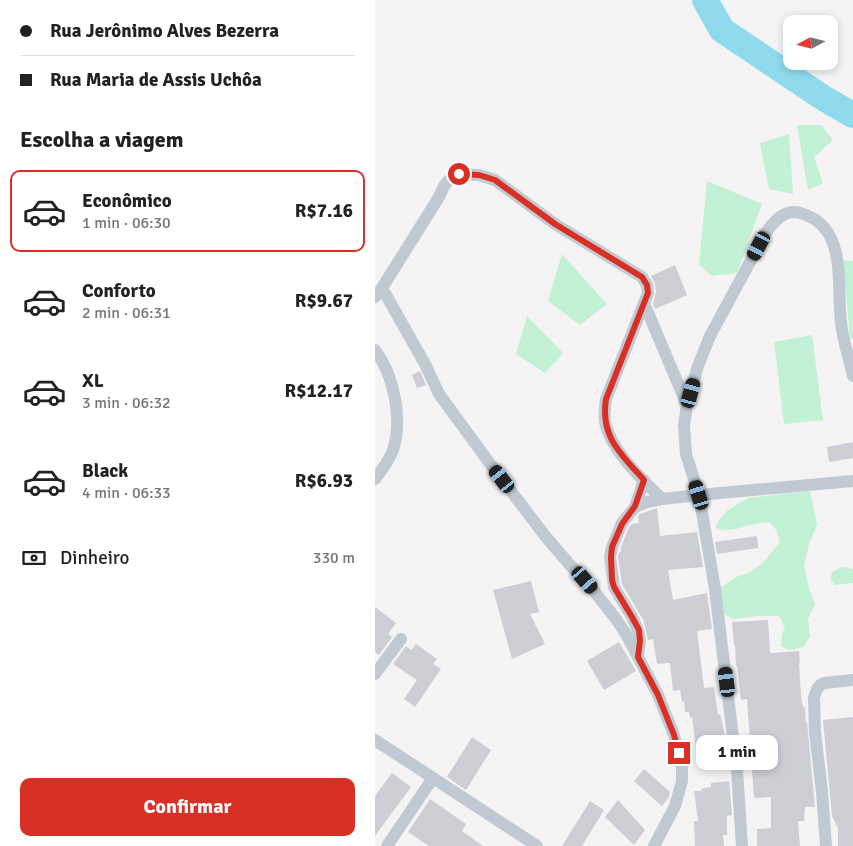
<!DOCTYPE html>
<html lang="pt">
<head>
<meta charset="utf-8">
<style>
	:root { --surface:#fff; --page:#f6f6f6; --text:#222; --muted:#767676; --line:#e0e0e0; --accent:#d93025 }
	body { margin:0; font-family:Signika,sans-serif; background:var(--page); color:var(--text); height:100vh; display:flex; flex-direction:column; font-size:19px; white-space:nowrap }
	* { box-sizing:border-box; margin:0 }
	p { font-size:16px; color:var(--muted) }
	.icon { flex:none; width:28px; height:28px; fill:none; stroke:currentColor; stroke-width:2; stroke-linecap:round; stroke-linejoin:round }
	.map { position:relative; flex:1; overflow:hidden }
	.details { display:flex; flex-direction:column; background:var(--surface); width:375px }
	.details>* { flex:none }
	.guide { display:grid; align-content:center; height:110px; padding:0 20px; background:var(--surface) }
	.needle { width:32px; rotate:263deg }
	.fabs { position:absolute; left:408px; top:15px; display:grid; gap:10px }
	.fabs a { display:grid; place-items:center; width:55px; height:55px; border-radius:10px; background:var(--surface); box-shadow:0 2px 8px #0003; font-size:25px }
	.end { position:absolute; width:22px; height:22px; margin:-11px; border:6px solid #d93025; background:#fff; box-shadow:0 0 0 2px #fff }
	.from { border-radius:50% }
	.bubble { position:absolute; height:35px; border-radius:10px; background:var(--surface); box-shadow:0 2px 8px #0003; font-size:16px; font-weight:700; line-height:35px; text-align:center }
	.car { position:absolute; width:15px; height:30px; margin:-15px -8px; border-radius:6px; box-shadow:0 0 4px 1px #0007; background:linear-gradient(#222 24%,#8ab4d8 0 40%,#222 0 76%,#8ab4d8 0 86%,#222 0) }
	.guide b { display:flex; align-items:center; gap:18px; height:48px; font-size:19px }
	.guide b+b { border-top:1px solid var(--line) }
	.guide i { width:12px; height:12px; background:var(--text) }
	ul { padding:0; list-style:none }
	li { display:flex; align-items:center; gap:15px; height:82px; margin:0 10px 8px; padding:0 10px; border:2px solid transparent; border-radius:10px }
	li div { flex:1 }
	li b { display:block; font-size:19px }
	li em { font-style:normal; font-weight:700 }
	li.current { border-color:var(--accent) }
	li>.icon { width:45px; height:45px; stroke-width:1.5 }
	h2 { padding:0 20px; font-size:22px; line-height:60px }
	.pay { display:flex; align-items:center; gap:12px; height:55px; padding:0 20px; font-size:19px }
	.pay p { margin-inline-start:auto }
	.primary-button { display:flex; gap:10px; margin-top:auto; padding:10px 20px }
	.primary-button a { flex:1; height:58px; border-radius:10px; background:var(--accent); color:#fff; font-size:20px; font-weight:700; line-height:58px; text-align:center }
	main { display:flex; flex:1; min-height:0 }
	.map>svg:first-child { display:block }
	.green { fill:#c3f1d5 }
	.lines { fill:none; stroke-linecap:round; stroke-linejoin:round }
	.river { stroke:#90daee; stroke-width:26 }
	.building { fill:#cdcfd5 }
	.street { stroke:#c1cad2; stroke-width:12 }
	.route { stroke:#d93025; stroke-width:6 }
</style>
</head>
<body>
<main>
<section class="details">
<div class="guide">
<b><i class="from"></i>Rua Jerônimo Alves Bezerra</b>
<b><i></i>Rua Maria de Assis Uchôa</b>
</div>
<h2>Escolha a viagem</h2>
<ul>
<li class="current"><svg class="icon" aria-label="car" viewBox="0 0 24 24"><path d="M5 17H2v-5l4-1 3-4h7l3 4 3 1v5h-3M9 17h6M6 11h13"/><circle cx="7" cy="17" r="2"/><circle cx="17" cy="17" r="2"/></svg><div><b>Econômico</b><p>1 min · 06:30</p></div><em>R$7.16</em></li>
<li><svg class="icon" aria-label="car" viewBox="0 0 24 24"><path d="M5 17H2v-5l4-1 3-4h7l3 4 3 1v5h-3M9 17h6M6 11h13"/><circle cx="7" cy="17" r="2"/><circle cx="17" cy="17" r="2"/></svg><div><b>Conforto</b><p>2 min · 06:31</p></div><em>R$9.67</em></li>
<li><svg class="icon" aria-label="car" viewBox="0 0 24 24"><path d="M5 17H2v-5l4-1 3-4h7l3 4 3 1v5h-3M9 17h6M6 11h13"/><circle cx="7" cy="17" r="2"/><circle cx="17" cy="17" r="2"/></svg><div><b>XL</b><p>3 min · 06:32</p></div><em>R$12.17</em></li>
<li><svg class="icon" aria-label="car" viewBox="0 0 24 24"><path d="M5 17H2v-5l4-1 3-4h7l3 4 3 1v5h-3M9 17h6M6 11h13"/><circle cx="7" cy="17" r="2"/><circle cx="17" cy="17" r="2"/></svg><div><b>Black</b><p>4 min · 06:33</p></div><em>R$6.93</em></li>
</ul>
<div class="pay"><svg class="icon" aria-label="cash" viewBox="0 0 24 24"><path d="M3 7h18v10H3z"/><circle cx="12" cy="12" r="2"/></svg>Dinheiro<p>330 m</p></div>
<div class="primary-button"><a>Confirmar</a></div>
</section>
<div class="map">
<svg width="478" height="846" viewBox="0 0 478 846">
	<rect width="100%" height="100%" fill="#f5f3f3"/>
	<g class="green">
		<path d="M422,125H446L458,140L439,157L448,183L433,190Z"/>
		<path d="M414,134L418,194L394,189L385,143Z"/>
		<path d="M332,181L387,204L362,273L337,276L324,265Z"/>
		<path d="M187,254L232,304L205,325L173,301Z"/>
		<path d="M468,260L478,261V338L475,339Z"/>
		<path d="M152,316L188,353L170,373L141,354Z"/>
		<path d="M437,335L448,420L409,424L399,342Z"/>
		<path d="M435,491L442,525L434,544L429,566L434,588L440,605L433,619L435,636L429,647L414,650L406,646L407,634L410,629L406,619L403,616H385L358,619L345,612L342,590L361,577L373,573L387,564L405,542L401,530L395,522C390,523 384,523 379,524C367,527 351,534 340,527L343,521L353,510L373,498Z"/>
		<path d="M467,567L478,569V583L460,585L455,579L457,572Z"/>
	</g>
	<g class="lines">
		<path class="river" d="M330,0L347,30L450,99L478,115"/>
	</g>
	<g class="building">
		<path d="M300,265L312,295L280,309L278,303L281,292L280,284L276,276Z"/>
		<path d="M45,371L51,385L42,388L37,375Z"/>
		<path d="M478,442V458L454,462L452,447Z"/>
		<path d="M282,508L285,536L322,532L328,567L293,570L298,600L332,593L337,629L322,631L329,688L339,687L343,715L345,714L349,730L352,754L338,756L337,747L321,749L317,717L315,718L314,712H310L309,701L307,702L305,690L298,691L295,663L282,664L278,639L273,640L268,618H267L247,584L243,557L244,553L246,552V547L254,527L257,524L264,523L263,516L265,514Z"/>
		<path d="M382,536L383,548L342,554L340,542Z"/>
		<path d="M156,581L164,612L155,614L170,644L137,659L118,590Z"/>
		<path d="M0,607L21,623L13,634L17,637L4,655L0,652Z"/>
		<path d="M393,620L395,652L397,653L424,651L425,663H424L426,696L428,707H430L431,722H432L440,807H430L429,821H423L425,846H382V829L396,828V797L379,798L372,699L366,700L362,666H361L360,645H359L357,622Z"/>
		<path d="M244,642L261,671L229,690L212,661Z"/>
		<path d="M41,644L62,659L58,664L66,669L40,707L29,699L42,680L18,664L31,646L36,650Z"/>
		<path d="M478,717V846H463V828L457,816L448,720Z"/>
		<path d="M97,737L116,750L91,790L72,777Z"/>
		<path d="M269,769L295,792L294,797L287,806L259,781Z"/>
		<path d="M17,773L36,787L0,836V796Z"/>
		<path d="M354,781L357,815L352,816V835H348L349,846H320L319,821H323L319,791H327L326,789L336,787V783Z"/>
		<path d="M55,799L91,824L87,831L108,846H54L33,832Z"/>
		<path d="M243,800L270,830L259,845L230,817Z"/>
		<path d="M215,801L229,810L207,846H187Z"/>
	</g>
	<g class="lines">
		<g class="street">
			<path d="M7,288L50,364L64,394L116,465L171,537L195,565L219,591L241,619L251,634L283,695L299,735L307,768V781L300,806L279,846"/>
			<path d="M0,297L7,288L64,197L69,186L75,179L85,174L104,175L120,180L180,224L267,277L272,285L273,293L231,399C230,406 229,414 230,422C236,451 267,479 287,499"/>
			<path d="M269,303L312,405"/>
			<path d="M0,350C19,375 28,420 18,450C14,461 7,470 0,479"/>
			<path d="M260,507L269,480"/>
			<path d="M263,657L265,641L263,630L257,617L239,587L235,557L237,547L247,523L260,507L272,502L287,499L324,495L478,481"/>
			<path d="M0,674L26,639"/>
			<path d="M0,740L162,846"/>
			<path d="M12,846L58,778"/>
			<path d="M367,846L362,770L340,589L324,495L311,454L309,425L312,405L323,366L335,336L389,236C397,223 409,208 425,213C474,226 461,285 466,323C468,341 474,358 478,376"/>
			<path d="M451,846L447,792L440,732L439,698C441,691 442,686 449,683L478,680"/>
		</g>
	</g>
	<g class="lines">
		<path class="route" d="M84,174L104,175L120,180L180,224L267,277L272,285L273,293L231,399C225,437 246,454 269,480L260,506L247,524L237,547L236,557L237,580L239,587L257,617L264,630L265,641L263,657L283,695L299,735L304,753"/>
	</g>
</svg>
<div class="fabs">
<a><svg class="needle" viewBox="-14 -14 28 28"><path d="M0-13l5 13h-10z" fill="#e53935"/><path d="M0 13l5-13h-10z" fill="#767676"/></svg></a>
</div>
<i class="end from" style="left:84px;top:174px"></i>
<i class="end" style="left:304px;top:753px"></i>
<div class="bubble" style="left:321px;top:735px;width:82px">1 min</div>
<i class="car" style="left:384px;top:246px;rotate:208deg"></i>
<i class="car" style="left:316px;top:393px;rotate:15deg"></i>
<i class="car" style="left:127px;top:479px;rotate:322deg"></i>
<i class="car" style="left:324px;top:495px;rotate:343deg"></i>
<i class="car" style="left:210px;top:580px;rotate:139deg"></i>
<i class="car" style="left:352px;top:682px;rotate:353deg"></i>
</div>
</main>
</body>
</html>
